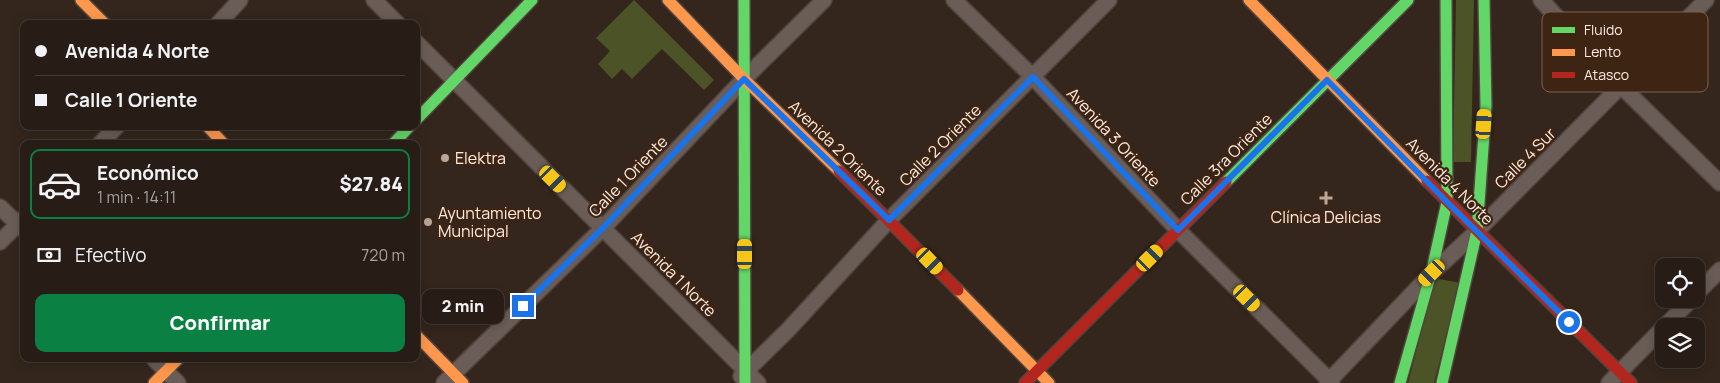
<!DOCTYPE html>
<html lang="es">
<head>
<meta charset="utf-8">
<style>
	:root { --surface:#271c16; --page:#332923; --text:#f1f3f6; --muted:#a4a1a1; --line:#433a35; --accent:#0b8043 }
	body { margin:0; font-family:Manrope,sans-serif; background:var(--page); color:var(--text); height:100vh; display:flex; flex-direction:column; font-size:19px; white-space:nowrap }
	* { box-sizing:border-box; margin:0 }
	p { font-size:16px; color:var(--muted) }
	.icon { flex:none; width:28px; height:28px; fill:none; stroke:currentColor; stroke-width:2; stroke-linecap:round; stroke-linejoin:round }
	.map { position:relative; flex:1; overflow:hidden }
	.sheet { position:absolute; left:20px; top:140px; width:400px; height:222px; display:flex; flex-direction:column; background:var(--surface); border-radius:10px; box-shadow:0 2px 12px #0003,0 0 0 1px var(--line) }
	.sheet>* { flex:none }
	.top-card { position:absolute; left:20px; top:20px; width:400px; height:110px; border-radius:10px; box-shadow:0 2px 12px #0003,0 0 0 1px var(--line); display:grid; align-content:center; height:110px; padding:0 15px; background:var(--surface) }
	.buttons { position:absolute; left:1655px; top:258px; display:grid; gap:10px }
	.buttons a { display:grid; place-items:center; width:50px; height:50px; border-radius:10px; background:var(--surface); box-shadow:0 2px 12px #0003,0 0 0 1px var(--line); font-size:25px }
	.end { position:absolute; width:22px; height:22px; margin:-11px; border:6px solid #1a73e8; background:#fff; box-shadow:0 0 0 2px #fff }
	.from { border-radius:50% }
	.bubble { position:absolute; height:35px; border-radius:10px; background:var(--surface); box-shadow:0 2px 12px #0003,0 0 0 1px var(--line); font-size:16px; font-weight:800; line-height:35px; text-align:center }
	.car { position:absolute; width:15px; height:30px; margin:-15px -8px; border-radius:6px; box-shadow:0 0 4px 1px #0007; background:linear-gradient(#f5c518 24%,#345 0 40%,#f5c518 0 76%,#345 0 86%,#f5c518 0) }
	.top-card b { display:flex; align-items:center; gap:18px; height:48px; font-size:19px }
	.top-card b+b { border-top:1px solid var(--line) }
	.top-card i { width:12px; height:12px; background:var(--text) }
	ul { padding:9px 0 0; list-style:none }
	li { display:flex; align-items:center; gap:15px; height:70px; margin:0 10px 8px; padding:0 5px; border:2px solid transparent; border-radius:10px }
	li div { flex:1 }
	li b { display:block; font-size:19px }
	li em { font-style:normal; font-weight:800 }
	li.selected { border-color:var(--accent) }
	li>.icon { width:45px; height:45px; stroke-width:1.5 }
	.pay { display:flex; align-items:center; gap:12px; height:55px; padding:0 15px; font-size:19px }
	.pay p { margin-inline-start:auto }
	.button { display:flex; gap:10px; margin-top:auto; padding:10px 15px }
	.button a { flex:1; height:58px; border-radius:10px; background:var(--accent); color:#fff; font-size:20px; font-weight:800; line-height:58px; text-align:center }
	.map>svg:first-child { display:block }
	.green { fill:#4b5327 }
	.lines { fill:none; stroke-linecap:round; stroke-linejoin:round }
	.street-casing { stroke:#50443d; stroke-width:18 }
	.fast-casing { stroke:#50443d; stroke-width:14 }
	.slow-casing { stroke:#50443d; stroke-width:14 }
	.jam-casing { stroke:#50443d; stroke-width:14 }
	.street { stroke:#6a5d57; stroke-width:15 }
	.fast { stroke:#63d668; stroke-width:11 }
	.slow { stroke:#ff974d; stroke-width:11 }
	.jam { stroke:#b3261e; stroke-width:11 }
	.route { stroke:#1a73e8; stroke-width:6 }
	.poi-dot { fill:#b7a79c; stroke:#3e2413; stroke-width:2 }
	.labels { text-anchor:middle; stroke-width:4.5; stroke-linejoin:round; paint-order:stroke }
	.street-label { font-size:16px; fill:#feece1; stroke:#3e2413 }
	.poi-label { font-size:16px; fill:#feece1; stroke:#3e2413; text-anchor:start }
	.key { fill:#3e2413; stroke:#786051; stroke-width:1 }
	.key-label { font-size:14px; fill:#feece1 }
</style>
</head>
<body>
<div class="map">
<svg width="1720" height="383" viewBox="0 0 1720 383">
	<rect width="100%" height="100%" fill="#34261d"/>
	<g class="green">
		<path d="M634,0L714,80L704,90L662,49L632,79L622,69L612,79L598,64L610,51L596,38Z"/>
		<path d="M1456,0H1474L1471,162H1453Z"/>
		<path d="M1435,278L1460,283L1434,383H1408Z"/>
	</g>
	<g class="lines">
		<defs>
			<g id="street">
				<path d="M374,0L398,24"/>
				<path d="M954,0L1033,77L1178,230L1332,383"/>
				<path d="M1541,0L1621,86L1720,183"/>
				<path d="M218,24L240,0"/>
				<path d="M416,42L758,383"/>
				<path d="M100,144L117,126"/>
				<path d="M0,207L24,230"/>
				<path d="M0,242L24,218"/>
				<path d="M1696,294L1720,270"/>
				<path d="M1665,326L1692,299"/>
				<path d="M154,359L178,383"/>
				<path d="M741,376L788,330L889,220L1109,0"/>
				<path d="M444,383L603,228L744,79L824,0"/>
				<path d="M1327,383L1432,273L1477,231L1706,0"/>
				<path d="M1609,383L1664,327"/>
			</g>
			<g id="fast">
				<path d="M744,0L745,383"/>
				<path d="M416,120L532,0"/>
				<path d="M393,144L410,126"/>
				<path d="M1226,182L1408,0"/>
				<path d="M1400,383L1432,270L1447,202L1446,0"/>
				<path d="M1442,383L1477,231L1486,106L1484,0"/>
			</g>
			<g id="slow">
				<path d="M81,0L105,24"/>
				<path d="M668,0L744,79L839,171"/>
				<path d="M1249,0L1427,181"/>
				<path d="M207,126L224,144"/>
				<path d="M958,290L1049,383"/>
				<path d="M416,335L463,383"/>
				<path d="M154,383L178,359"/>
			</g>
			<g id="jam">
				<path d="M839,171L958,290"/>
				<path d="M1427,181L1631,383"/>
				<path d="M1025,383L1226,182"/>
			</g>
		</defs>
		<use href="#street" class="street-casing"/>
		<use href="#fast" class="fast-casing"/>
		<use href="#slow" class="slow-casing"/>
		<use href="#jam" class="jam-casing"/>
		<use href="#street" class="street"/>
		<use href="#fast" class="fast"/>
		<use href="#slow" class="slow"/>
		<use href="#jam" class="jam"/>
	</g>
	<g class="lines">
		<path class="route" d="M523,306L603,228L744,79L889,220L1033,77L1178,230L1327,80L1447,202L1569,322"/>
	</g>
	<g class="poi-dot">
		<circle cx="445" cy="158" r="5"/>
		<path d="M1323.5 190.5h5v5h5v5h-5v5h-5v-5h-5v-5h5z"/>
		<circle cx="428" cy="222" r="5"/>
	</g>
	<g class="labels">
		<g class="street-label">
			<text transform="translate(1114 137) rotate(47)" y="6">Avenida 3 Oriente</text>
			<text transform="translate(940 145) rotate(-45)" y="6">Calle 2 Oriente</text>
			<text transform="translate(838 148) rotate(44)" y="6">Avenida 2 Oriente</text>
			<text transform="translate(1525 158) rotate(-45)" y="6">Calle 4 Sur</text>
			<text transform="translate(1226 159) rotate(-45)" y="6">Calle 3ra Oriente</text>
			<text transform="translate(628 176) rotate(-46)" y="6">Calle 1 Oriente</text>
			<text transform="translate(1450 181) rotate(45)" y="6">Avenida 4 Norte</text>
			<text transform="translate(674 274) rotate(45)" y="6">Avenida 1 Norte</text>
		</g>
		<g class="poi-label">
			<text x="455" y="164">Elektra</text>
			<text x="438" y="219">Ayuntamiento<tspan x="438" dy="18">Municipal</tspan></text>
			<text x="1326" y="223" text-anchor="middle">Clínica Delicias</text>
		</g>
	</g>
	<rect x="1542" y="12" width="166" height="80" rx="8" class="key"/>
	<rect x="1552" y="27" width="23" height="6" fill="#63d668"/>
	<rect x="1552" y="49" width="23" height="7" fill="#ff974d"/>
	<rect x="1552" y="72" width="23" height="6" fill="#b3261e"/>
	<g class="key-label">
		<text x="1584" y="35">Fluido</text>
		<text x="1584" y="57">Lento</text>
		<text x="1584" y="80">Atasco</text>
	</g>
</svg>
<div class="buttons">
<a><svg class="icon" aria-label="locate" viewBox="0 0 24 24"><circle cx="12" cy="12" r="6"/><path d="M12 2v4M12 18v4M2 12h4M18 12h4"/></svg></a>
<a><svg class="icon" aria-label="layers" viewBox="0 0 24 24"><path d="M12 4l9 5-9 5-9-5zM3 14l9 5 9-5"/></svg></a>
</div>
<i class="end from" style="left:1569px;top:322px"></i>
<i class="end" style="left:523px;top:306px"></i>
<div class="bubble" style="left:422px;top:289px;width:82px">2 min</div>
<i class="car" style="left:1484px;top:124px;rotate:4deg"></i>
<i class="car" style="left:553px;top:179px;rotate:135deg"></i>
<i class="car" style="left:745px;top:254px;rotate:0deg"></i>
<i class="car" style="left:1150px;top:258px;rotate:45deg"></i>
<i class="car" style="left:930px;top:261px;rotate:136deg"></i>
<i class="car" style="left:1432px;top:273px;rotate:224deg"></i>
<i class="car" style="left:1247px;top:298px;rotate:135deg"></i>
<div class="top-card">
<b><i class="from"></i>Avenida 4 Norte</b>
<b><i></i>Calle 1 Oriente</b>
</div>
<section class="sheet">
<ul>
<li class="selected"><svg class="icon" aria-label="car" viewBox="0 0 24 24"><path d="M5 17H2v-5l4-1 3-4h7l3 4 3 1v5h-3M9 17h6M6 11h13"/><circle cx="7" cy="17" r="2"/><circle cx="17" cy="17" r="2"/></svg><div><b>Económico</b><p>1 min · 14:11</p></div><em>$27.84</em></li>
</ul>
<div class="pay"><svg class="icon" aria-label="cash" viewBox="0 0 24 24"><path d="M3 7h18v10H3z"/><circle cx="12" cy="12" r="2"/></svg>Efectivo<p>720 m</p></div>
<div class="button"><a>Confirmar</a></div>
</section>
</div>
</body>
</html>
